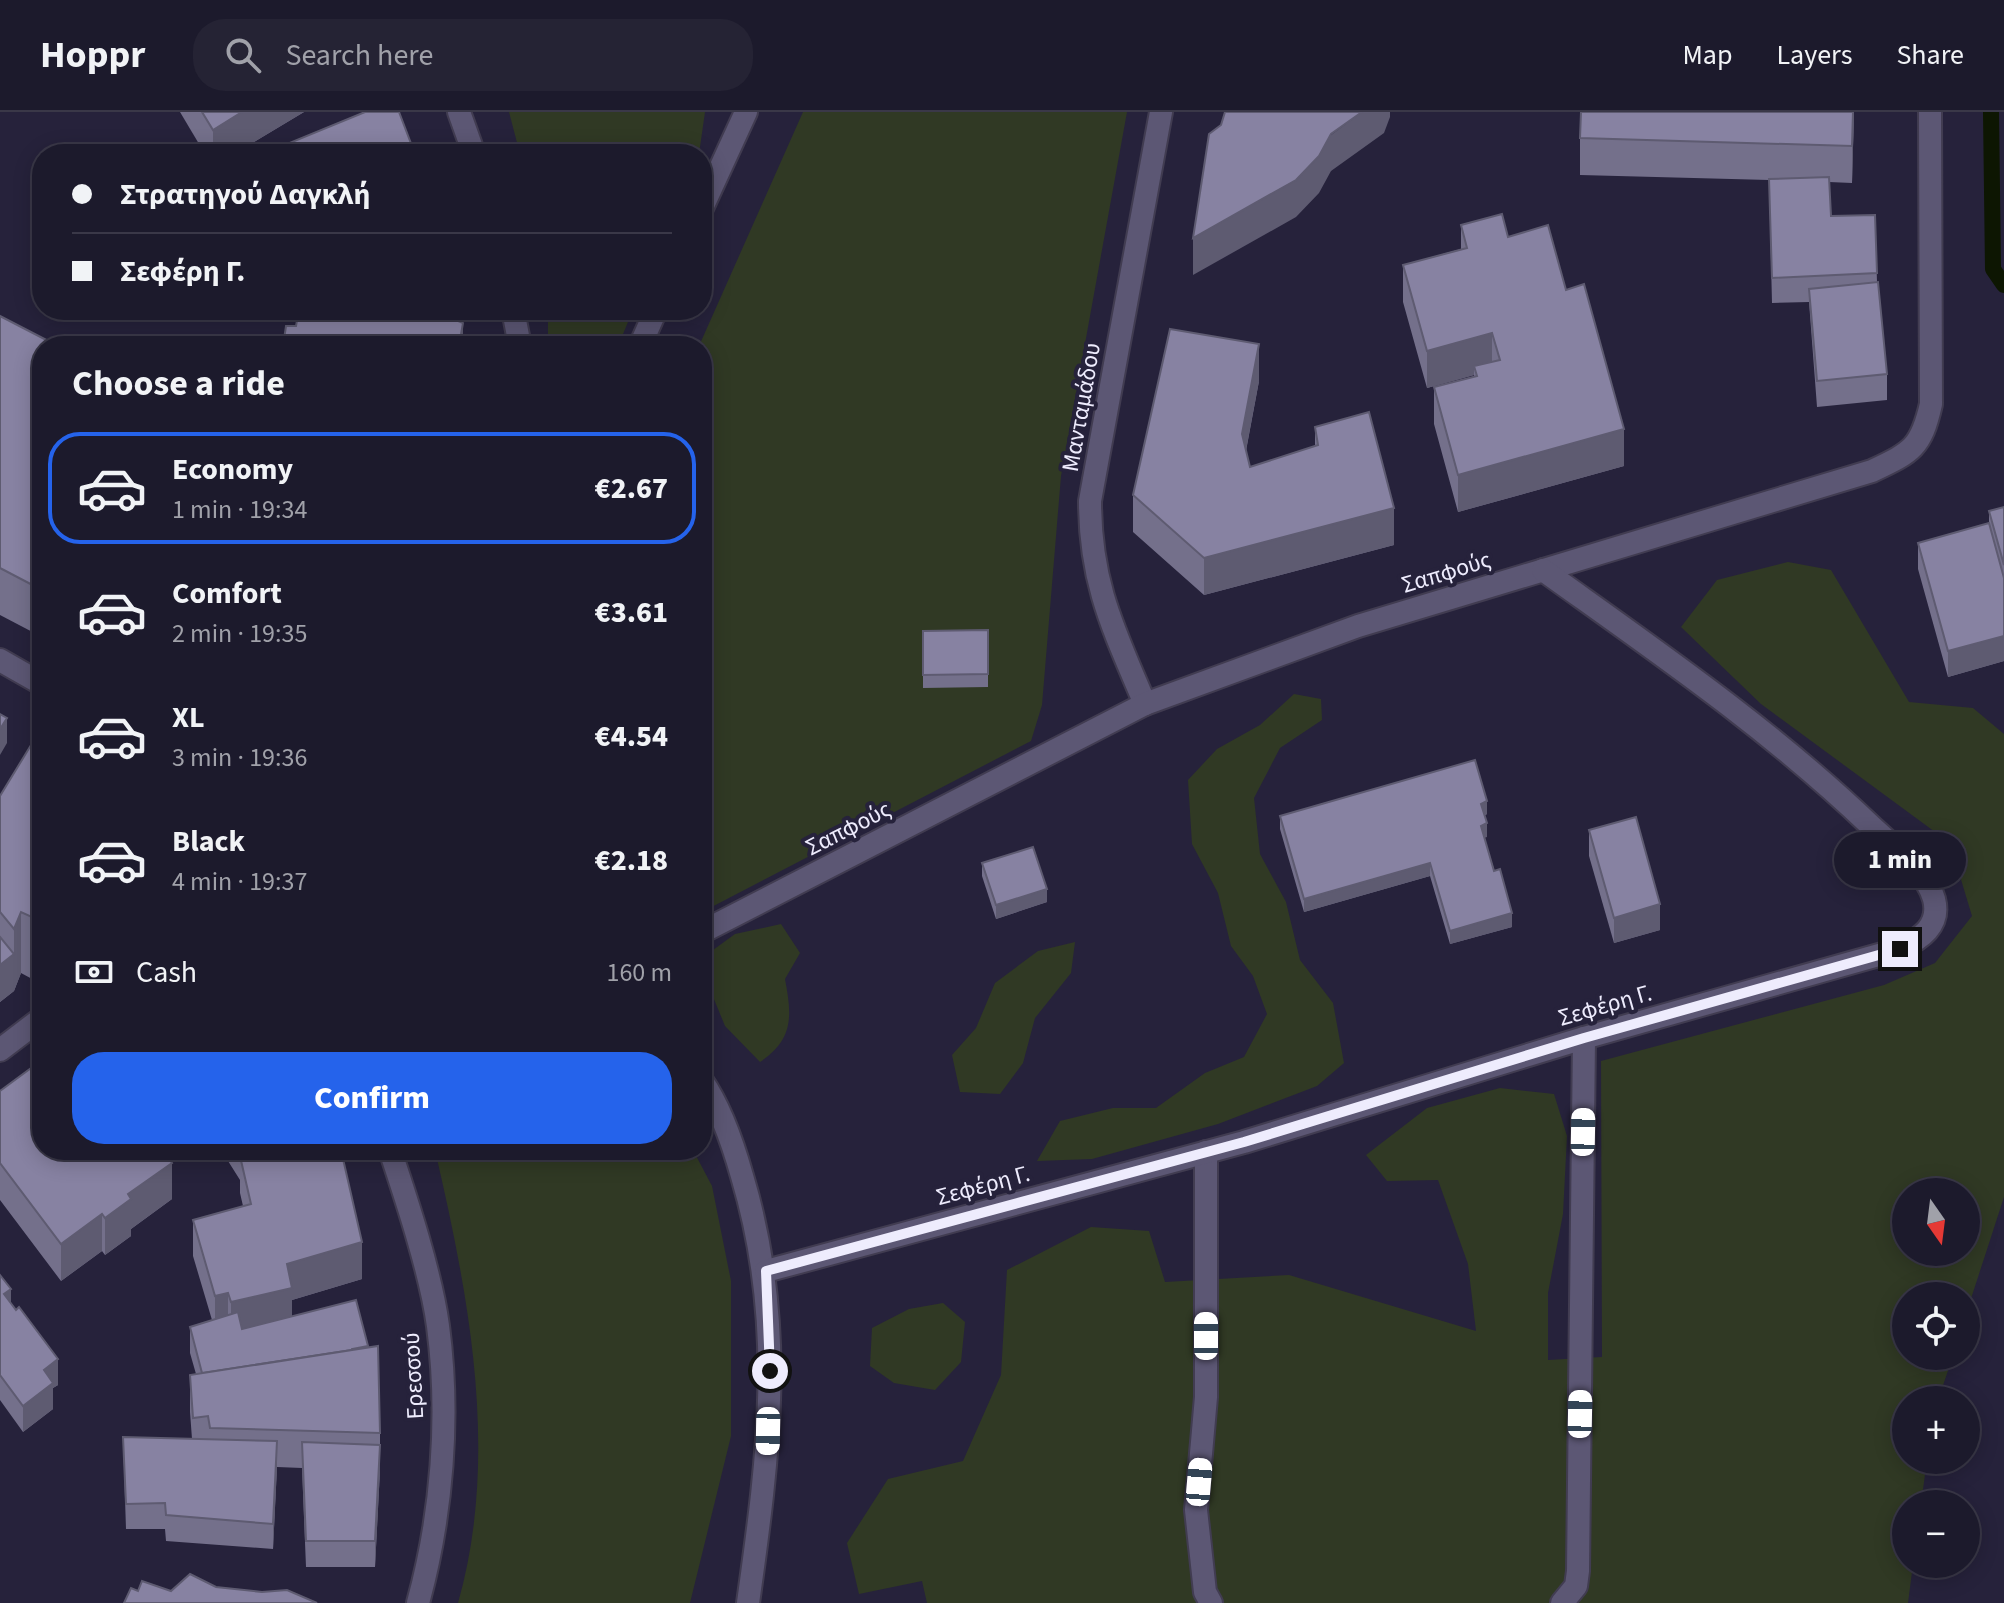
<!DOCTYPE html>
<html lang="en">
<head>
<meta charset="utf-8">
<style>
	:root { --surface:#1c1a2c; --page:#252334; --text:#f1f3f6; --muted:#a0a1a9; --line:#3a3848; --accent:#2563eb }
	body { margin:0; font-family:"Source Sans 3",sans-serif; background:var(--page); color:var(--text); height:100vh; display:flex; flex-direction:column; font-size:30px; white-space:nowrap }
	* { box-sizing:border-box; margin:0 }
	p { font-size:26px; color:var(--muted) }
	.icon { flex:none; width:44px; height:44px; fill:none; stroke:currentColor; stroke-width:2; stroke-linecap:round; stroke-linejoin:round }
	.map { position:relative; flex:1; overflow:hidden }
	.details { position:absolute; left:32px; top:224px; width:680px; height:824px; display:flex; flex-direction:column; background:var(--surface); border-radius:32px; box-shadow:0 4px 20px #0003,0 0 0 2px var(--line) }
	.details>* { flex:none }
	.top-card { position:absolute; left:32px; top:32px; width:680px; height:176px; border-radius:32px; box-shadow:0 4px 20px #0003,0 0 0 2px var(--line); display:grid; align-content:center; height:176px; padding:0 40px; background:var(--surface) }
	.needle { width:52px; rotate:166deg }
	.controls { position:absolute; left:1892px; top:1066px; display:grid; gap:16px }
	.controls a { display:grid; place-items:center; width:88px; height:88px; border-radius:50%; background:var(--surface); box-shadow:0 4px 20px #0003,0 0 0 2px var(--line); font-size:40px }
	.end { position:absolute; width:36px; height:36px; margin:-18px; border:10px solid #eeecfd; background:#111; box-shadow:0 0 0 4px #111 }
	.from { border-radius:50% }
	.bubble { position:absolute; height:56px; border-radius:28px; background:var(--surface); box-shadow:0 4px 20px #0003,0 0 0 2px var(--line); font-size:26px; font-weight:800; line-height:56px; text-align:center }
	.car { position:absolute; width:24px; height:48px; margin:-24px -12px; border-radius:10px; box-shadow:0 0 6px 2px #0007; background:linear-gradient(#fff 24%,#345 0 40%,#fff 0 76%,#345 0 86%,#fff 0) }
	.top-card b { display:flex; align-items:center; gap:28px; height:76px; font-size:30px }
	.top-card b+b { border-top:2px solid var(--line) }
	.top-card i { width:20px; height:20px; background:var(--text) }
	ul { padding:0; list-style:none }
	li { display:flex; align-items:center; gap:24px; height:112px; margin:0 16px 12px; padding:0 24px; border:4px solid transparent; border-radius:32px }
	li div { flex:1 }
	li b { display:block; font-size:30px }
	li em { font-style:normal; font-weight:800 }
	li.active { border-color:var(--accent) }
	li>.icon { width:72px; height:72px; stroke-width:1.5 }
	h2 { padding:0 40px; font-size:36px; line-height:96px }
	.pay { display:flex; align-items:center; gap:20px; height:88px; padding:0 40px; font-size:30px }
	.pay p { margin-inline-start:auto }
	.primary-button { display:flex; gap:16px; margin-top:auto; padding:16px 40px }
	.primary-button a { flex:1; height:92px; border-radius:32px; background:var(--accent); color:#fff; font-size:32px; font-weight:800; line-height:92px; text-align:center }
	header { display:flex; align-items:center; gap:48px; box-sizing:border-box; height:112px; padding:0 40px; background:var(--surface); border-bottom:2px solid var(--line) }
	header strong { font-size:38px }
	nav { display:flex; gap:44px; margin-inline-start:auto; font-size:28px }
	.search { width:560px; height:72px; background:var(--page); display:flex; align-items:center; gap:20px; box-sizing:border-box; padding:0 28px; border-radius:32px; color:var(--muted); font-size:30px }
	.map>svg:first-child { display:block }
	.green { fill:#303924; fill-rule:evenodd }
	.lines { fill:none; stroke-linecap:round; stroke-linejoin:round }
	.stream { stroke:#0d1602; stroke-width:16 }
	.minor-casing { stroke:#413c51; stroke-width:26 }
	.minor { stroke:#5c5774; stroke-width:22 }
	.wall { fill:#74708b }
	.shaded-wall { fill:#5e5b71 }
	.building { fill:#8782a2; stroke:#5e5b71; stroke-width:2 }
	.route { stroke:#eeecfd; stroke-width:10 }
	.labels { text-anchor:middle; stroke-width:8; stroke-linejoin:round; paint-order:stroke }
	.street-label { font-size:24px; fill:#eeecfd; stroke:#26223b }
</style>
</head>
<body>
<header>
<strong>Hoppr</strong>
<div class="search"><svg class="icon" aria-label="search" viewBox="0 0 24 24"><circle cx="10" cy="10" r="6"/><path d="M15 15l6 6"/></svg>Search here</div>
<nav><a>Map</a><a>Layers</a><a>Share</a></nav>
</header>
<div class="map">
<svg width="2004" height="1491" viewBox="0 0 2004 1491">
	<rect width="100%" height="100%" fill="#26223b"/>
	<g class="green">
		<path d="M509,0H705L699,42H520Z"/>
		<path d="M803,0H1127L1061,364L1042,593L1031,629L702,800V234H699Z"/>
		<path d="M548,198H633L618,234H548Z"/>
		<path d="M1788,450L1831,458L1909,590L1973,596L2004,622V1085L1966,1202V1184H1906V1244H1953L1938,1288H1906V1348H1927L1921,1392H1906V1452H1913L1908,1491H927L922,1469L859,1482L847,1431L888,1367L963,1349L1001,1263L1007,1158L1091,1115L1149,1119L1165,1170L1289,1163L1476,1219L1468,1152L1438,1068L1387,1069L1366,1043L1427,996L1500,976L1554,982L1567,1024L1563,1102L1548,1181V1248L1602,1245L1601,949L1884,873L1935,851L1972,804L1950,731L1761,592L1681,515L1717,468ZM1906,1080H1966V1140H1906Z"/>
		<path d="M1294,582L1321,587L1322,608L1280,636L1254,686L1260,742L1286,790L1300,848L1333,891L1344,951L1317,974L1218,1012L1092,1047L1037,1049L1060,1009L1113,996H1156L1205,961L1244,945L1267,902L1253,864L1231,834L1218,781L1192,732L1188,668L1217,637L1260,613Z"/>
		<path d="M781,812L800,841L785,867C792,904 794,927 760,950L725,914L702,858V846L735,822Z"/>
		<path d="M1075,830L1071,861L1035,906L1023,951L1000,982L960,980L952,943L976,916L995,871L1038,839Z"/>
		<path d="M435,1038H693L712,1074L731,1169V1324L690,1491H458C500,1343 469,1185 435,1038Z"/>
		<path d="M943,1191L965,1210L961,1250L935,1278L894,1271L870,1254L872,1216L909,1197Z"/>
	</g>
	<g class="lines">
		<path class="stream" d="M1991,0L1993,157L2004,173"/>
		<defs>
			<g id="minor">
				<path d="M459,0L474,42"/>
				<path d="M702,96L746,0"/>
				<path d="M513,198L520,234"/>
				<path d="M640,234L656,198"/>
				<path d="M0,548L42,572"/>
				<path d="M1145,592C1114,518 1090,472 1090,389L1161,0"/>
				<path d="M702,820L1145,592L1358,514L1872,359C1912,340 1921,336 1931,292L1930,0"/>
				<path d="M0,938L42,906"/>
				<path d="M702,969C721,996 733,1032 742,1064C786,1211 769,1342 748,1491"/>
				<path d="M390,1038C407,1089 431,1162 438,1214C450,1305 442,1403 418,1491"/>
				<path d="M1206,1040V1285L1196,1398L1205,1480L1211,1491"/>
				<path d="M766,1159L1244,1030L1584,926L1900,837C1920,827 1941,814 1934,787C1926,758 1892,734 1871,714C1770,617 1656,539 1543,458"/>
				<path d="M1562,1491L1576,1474L1578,1459L1584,926"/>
			</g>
		</defs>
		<use href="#minor" class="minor-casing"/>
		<use href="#minor" class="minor"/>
	</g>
	<g class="wall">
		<path d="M180,0H304L234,42H205Z"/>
		<path d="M1854,0L1852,71L1829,70L1831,104L1875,103L1877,170L1887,262V288L1817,295L1809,190L1772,191L1769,68L1580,63V26Z"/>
		<path d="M1461,113L1508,125L1566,178L1624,354L1458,400L1434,312V275L1474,265V263L1427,276L1403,190V153L1461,137Z"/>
		<path d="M0,204L42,234V525L0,503Z"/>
		<path d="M1259,269L1246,339L1250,355L1315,334V315L1394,433L1204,483L1133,420V383Z"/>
		<path d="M2004,395V549L1948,565L1918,457V431L1989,411V399Z"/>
		<path d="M988,518V575L923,576V519Z"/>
		<path d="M42,615V853L34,868L21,861L14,879L0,890V684Z"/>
		<path d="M1487,702L1484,704L1487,725H1484L1512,815L1450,832L1430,764L1304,800L1280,717V704Z"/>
		<path d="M1589,718L1660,818L1614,831L1589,744Z"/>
		<path d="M982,751L1047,790L996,807L982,764Z"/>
		<path d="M0,979L172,1087L131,1117V1124L105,1143L102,1139L61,1169L0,1088Z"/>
		<path d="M208,1038H313L309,1041L362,1167L292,1188V1204L368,1234L380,1321V1358L375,1455H306L302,1356L277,1355L273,1437L166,1429L165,1417H126L123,1325L192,1327L190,1300V1263L196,1262L190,1241V1215L212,1208L193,1144V1108L243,1094L240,1081V1068L223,1041L214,1047Z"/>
		<path d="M0,1163L11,1191L58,1273L53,1276V1297L23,1320L0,1288Z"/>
	</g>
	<g class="shaded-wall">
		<path d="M242,0H304L234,42H213V18Z"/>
		<path d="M1362,0H1390V5L1384,21L1331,59L1319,81L1296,105L1193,163V126Z"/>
		<path d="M1853,0H1854L1852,71V34Z"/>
		<path d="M448,198H459V215L448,220Z"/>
		<path d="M463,211V234H459Z"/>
		<path d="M1492,221V258L1474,254V263L1427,276V239Z"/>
		<path d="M1259,232V269L1242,359V322Z"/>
		<path d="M1624,317V354L1458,400V363Z"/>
		<path d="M1394,396V433L1204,483V446Z"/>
		<path d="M2004,524V549L1948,565V539Z"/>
		<path d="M7,606V631L0,643V617Z"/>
		<path d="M1487,689V702L1481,705V692Z"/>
		<path d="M1487,711V725L1481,727V714Z"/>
		<path d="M1430,751V764L1304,800V787Z"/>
		<path d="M1047,777V790L996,807V793Z"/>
		<path d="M42,792V853L34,868V806Z"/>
		<path d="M1660,792V818L1614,831V806Z"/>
		<path d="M21,800V861L14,879L0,890V853L14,842V817Z"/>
		<path d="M1512,801V815L1450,832V819Z"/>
		<path d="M214,1038H223V1041L214,1047Z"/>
		<path d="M172,1051V1087L131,1117V1124L105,1143V1106L128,1082Z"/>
		<path d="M102,1102V1139L61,1169V1132Z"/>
		<path d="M362,1130V1167L292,1188V1213L231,1227V1190L287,1152Z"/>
		<path d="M11,1177V1203L4,1182Z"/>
		<path d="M228,1181V1218L215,1221V1184Z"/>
		<path d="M58,1247V1273L53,1276V1297L23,1320V1294L44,1258Z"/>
		<path d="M277,1329V1355L273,1437V1412Z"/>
		<path d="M380,1333V1358L375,1455V1429Z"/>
	</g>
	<g class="building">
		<path d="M202,0H242L213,18Z"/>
		<path d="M365,0H399L415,42H266L265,41Z"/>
		<path d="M1225,0H1362L1331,22L1319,44L1296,68L1193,126L1209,22L1221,13Z"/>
		<path d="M1581,0H1853L1852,34L1580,26Z"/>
		<path d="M1829,65L1831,104L1875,103L1877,161L1772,166L1769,67Z"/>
		<path d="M1502,102L1508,125L1548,113L1566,178L1584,172L1624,317L1458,363L1434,275L1477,264L1474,254L1500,248L1492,221L1427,239L1403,153L1467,136L1461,113Z"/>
		<path d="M1878,170L1887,262L1817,269L1809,177Z"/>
		<path d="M299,198H450L451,206L463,211L459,234H283L286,214H296Z"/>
		<path d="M0,204L58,234H42V478L0,456Z"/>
		<path d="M1170,217L1259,232L1242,322L1250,355L1318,333L1315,315L1369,300L1394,396L1204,446L1133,383Z"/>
		<path d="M2004,395V453L1989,399Z"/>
		<path d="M1989,411L2004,466V524L1948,539L1918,431Z"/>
		<path d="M988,518V562L923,563V519Z"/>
		<path d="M0,602L7,606L0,617Z"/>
		<path d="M42,615V792L34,806L21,800L14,817L0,800V684Z"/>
		<path d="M1475,648L1487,689L1481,692L1487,711L1481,714L1494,759L1500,757L1512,801L1450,819L1430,751L1304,787L1280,704Z"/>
		<path d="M1636,705L1660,792L1614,806L1589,718Z"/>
		<path d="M1033,735L1047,777L996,793L982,751Z"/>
		<path d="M0,825L14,842L0,853Z"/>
		<path d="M42,948V1038H162L172,1051L128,1082L131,1087L105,1106L102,1102L61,1132L0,1051V979Z"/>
		<path d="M244,1038H308L309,1041L320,1038H341L362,1130L287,1152L292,1176L231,1190L228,1181L215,1184L193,1108L251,1092L240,1044L247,1043Z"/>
		<path d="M0,1163L11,1177L4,1182L16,1198L19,1195L58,1247L44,1258L53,1271L23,1294L0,1263Z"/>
		<path d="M356,1188L368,1234L352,1237V1238L202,1261L190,1215L238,1200L242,1217Z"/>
		<path d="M378,1234L380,1321L210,1316L208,1304L193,1306L190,1263Z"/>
		<path d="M123,1325L277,1329L273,1412L166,1403L165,1391L126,1392Z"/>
		<path d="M302,1330L380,1333L375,1429H306Z"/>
		<path d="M190,1462L216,1475L262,1480L287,1478L317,1491H124L131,1476L138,1479L142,1469L171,1479Z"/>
	</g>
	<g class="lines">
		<path class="route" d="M770,1259L766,1159L1244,1030L1584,926L1900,837"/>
	</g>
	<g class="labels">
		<g class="street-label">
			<text transform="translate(1081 295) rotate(-80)" y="8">Μανταμάδου</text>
			<text transform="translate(1446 460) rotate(-17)" y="8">Σαπφούς</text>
			<text transform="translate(848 716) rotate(-27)" y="8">Σαπφούς</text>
			<text transform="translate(1605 893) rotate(-16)" y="8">Σεφέρη Γ.</text>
			<text transform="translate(983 1073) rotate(-15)" y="8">Σεφέρη Γ.</text>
			<text transform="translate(413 1264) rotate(-93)" y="8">Ερεσσού</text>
		</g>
	</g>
</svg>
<div class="controls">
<a><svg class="needle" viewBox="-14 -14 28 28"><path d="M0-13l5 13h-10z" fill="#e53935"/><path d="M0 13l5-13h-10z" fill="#a0a1a9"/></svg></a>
<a><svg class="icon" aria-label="locate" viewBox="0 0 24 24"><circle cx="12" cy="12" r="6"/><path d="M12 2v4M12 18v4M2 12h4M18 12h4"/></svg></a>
<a>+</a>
<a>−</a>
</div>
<i class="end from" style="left:770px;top:1259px"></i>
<i class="end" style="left:1900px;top:837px"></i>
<div class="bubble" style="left:1834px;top:720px;width:132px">1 min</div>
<i class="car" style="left:1583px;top:1020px;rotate:1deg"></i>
<i class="car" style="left:1206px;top:1224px;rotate:0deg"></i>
<i class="car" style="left:1580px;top:1302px;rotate:1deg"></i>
<i class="car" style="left:768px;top:1319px;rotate:181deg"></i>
<i class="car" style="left:1199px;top:1370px;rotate:5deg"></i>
<div class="top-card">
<b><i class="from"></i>Στρατηγού Δαγκλή</b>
<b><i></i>Σεφέρη Γ.</b>
</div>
<section class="details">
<h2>Choose a ride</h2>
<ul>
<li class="active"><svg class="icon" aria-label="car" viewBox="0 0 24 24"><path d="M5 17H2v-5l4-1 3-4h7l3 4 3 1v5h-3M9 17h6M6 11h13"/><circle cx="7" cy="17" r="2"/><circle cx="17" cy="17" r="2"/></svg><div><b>Economy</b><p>1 min · 19:34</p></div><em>€2.67</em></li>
<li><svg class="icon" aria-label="car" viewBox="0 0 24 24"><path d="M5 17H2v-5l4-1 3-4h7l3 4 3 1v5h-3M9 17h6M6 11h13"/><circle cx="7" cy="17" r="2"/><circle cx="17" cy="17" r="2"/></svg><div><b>Comfort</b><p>2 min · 19:35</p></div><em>€3.61</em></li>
<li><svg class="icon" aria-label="car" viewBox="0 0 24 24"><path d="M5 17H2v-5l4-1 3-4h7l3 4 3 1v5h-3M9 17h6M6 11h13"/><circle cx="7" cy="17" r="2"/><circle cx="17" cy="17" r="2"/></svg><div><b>XL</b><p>3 min · 19:36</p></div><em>€4.54</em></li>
<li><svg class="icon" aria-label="car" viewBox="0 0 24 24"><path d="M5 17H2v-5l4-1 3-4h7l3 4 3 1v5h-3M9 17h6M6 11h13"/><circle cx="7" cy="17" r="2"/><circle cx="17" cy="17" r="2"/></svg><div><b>Black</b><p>4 min · 19:37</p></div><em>€2.18</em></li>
</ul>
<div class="pay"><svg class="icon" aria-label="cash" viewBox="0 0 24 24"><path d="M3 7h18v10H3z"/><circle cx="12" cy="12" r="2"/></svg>Cash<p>160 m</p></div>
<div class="primary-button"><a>Confirm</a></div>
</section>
</div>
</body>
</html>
